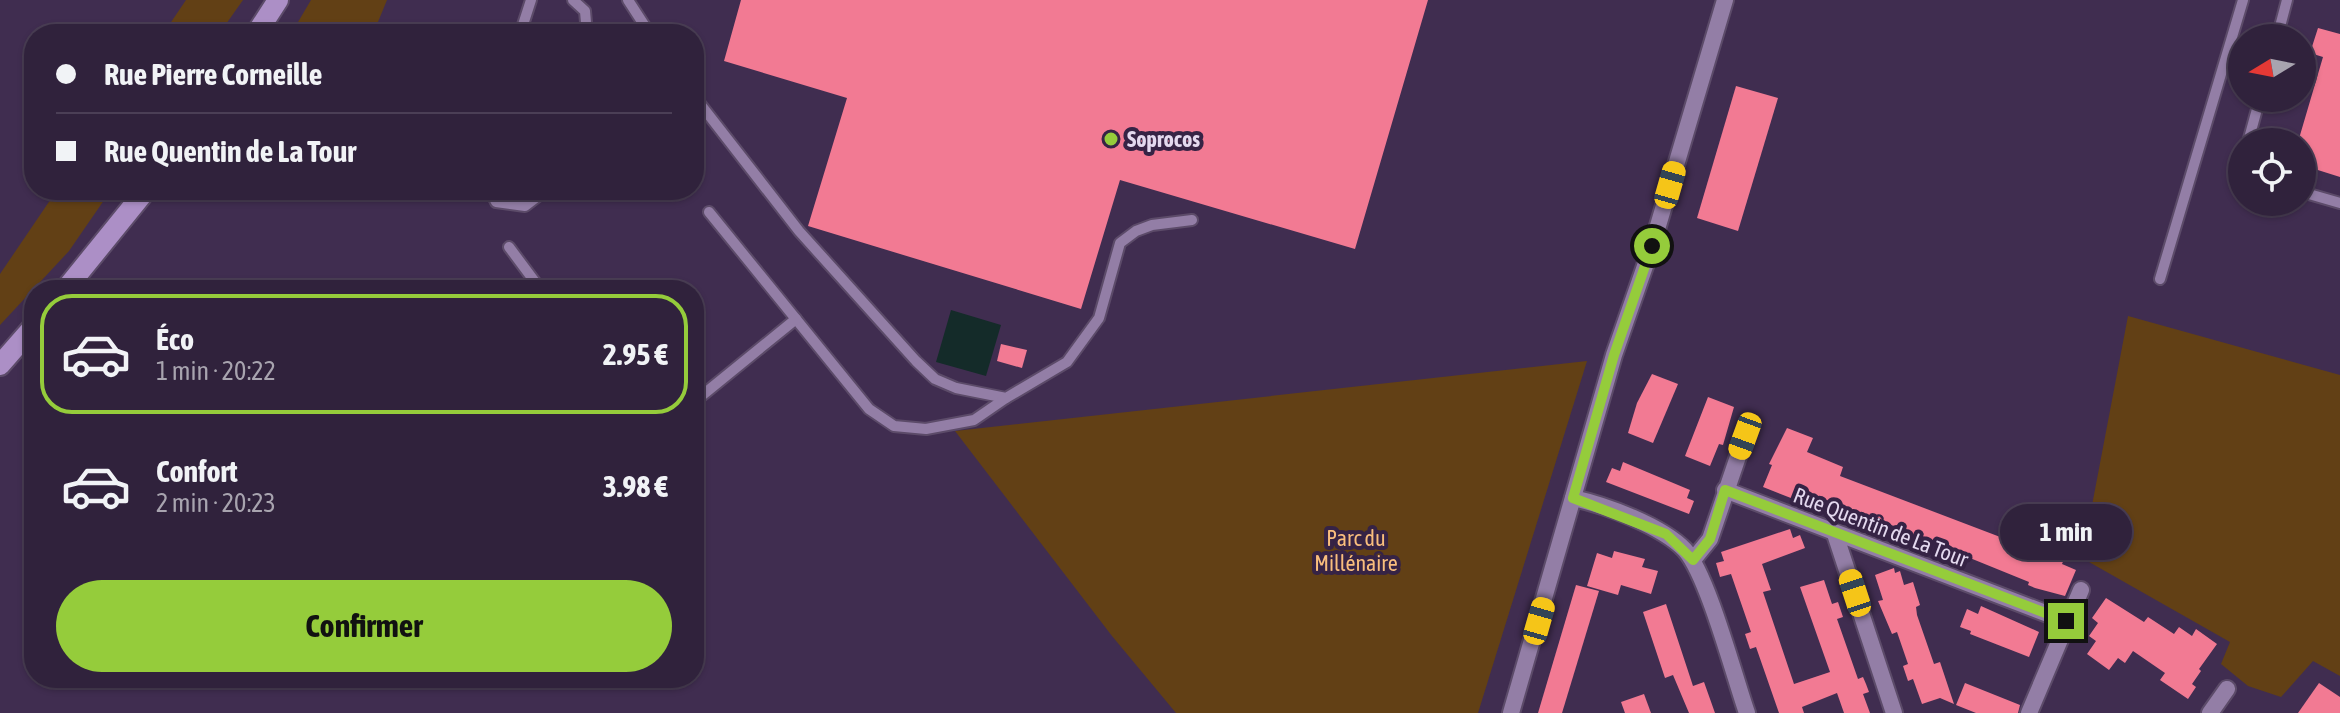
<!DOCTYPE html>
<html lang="fr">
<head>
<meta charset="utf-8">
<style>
	:root { --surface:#30223c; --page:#382a43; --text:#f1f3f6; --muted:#a8a4af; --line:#4b3f56; --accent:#95cc3b }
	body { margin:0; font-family:"Asap Condensed",sans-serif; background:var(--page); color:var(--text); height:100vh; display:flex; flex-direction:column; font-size:30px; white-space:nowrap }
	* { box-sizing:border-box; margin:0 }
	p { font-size:26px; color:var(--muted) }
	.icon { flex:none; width:44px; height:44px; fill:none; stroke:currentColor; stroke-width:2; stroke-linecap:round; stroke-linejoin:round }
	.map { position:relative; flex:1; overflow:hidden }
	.details { position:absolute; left:24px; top:280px; width:680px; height:408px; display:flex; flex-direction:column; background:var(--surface); border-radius:32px; box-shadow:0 2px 6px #0004,0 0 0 2px var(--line) }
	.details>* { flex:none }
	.guide { position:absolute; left:24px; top:24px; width:680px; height:176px; border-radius:32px; box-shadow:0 2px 6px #0004,0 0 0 2px var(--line); display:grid; align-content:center; height:176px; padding:0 32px; background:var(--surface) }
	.needle { width:52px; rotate:260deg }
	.controls { position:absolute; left:2228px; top:24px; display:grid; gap:16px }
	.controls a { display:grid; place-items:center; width:88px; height:88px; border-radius:50%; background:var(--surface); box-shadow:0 2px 6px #0004,0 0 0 2px var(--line); font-size:40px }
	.end { position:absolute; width:36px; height:36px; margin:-18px; border:10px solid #95cc3b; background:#111; box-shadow:0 0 0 4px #111 }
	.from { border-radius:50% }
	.bubble { position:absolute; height:56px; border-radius:28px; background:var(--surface); box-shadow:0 2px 6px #0004,0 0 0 2px var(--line); font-size:26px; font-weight:700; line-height:56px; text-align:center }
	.car { position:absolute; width:24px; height:48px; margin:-24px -12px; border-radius:10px; box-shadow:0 0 6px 2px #0007; background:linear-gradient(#f5c518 24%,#345 0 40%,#f5c518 0 76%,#345 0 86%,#f5c518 0) }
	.guide b { display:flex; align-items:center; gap:28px; height:76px; font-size:30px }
	.guide b+b { border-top:2px solid var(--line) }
	.guide i { width:20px; height:20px; background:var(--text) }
	ul { padding:14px 0 0; list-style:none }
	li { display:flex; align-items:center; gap:24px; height:120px; margin:0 16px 12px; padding:0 16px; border:4px solid transparent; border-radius:32px }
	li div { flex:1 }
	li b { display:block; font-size:30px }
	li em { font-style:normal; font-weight:700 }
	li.on { border-color:var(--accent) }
	li>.icon { width:72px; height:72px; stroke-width:1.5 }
	.action { display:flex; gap:16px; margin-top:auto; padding:16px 32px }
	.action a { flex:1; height:92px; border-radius:48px; background:var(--accent); color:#111; font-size:32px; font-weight:700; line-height:92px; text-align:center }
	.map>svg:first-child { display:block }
	.green { fill:#624015 }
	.water { fill:#142b29 }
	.building { fill:#f27a93 }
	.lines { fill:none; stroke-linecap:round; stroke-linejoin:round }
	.service-casing { stroke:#5c4b69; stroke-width:14 }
	.minor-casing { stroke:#5c4b69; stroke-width:20 }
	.tertiary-casing { stroke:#5c4b69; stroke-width:20 }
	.primary-casing { stroke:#5c4b69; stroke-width:24 }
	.service { stroke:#937ea6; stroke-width:10 }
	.minor { stroke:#937ea6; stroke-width:16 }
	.tertiary { stroke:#937ea6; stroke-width:16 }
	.primary { stroke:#ac8fc6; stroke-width:20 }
	.route { stroke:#95cc3b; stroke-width:10 }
	.poi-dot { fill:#95cc3b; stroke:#362345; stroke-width:3 }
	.labels { text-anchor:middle; stroke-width:8; stroke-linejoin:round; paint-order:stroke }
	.poi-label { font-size:22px; font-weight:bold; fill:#e4d9ef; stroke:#362345; text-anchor:start }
	.street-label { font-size:22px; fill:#e4d9ef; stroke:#362345 }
	.park-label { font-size:22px; fill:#f9be7d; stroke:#362345 }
</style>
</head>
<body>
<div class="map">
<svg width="2340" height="713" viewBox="0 0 2340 713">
	<rect width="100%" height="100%" fill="#402d50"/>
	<g class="green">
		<path d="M186,0H243L219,34H163Z"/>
		<path d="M311,0H387L373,34H291Z"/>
		<path d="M57,190H111L69,251L0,325V274Z"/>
		<path d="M2128,316L2340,375V676L2313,661L2281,697L2248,686L2221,664L2230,642L2082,558Z"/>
		<path d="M1587,361L1478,713H1176L1112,636L955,431Z"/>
	</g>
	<path class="water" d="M951,310L1001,325L986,376L936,362Z"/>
	<g class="building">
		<path d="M741,0H1428L1355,249L1120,180L1081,309L808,226L847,98L724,61Z"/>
		<path d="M2318,28L2340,34V177L2302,165V142H2298L2323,57L2310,53Z"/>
		<path d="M1736,86L1778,98L1738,231L1697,218Z"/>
		<path d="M1001,344L1027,350L1022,368L997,361Z"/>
		<path d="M1652,374L1678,384L1653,443L1628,433L1637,403Z"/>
		<path d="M1708,397L1734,407L1723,445L1719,444L1710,466L1685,456Z"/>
		<path d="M1787,428L1813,438L1807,452L1843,467L1840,476L2016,543L2015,546L2047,558L2056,535L2071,542L2062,564L2076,570L2065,596L2035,588L2028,585L2029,582L1965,556L1967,553L1917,534L1916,536L1909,534L1878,518L1877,521L1852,511L1851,514L1837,508L1838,505L1800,489L1796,500L1763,487L1772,465L1769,464Z"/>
		<path d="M1623,462L1690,490L1687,498L1694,501L1689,514L1606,482L1612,468L1620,471Z"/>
		<path d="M1790,529L1793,538L1800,535L1805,548L1762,564L1771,590L1763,592L1794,684L1830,672L1800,587L1824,580L1832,604L1838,602L1843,617L1837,619L1858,679L1863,677L1866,684L1869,692L1863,694L1870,713H1844L1837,693L1802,707L1804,713H1779L1756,647L1750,649L1745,634L1751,632L1731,574L1720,577L1716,563L1724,561L1721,552Z"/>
		<path d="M1614,551L1645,559L1642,567L1658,571L1651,594L1621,585L1618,595L1587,586L1597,553L1612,558Z"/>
		<path d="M1894,568L1895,573L1900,571L1904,585L1913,582L1920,605L1916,607L1917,615L1934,664L1940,662L1954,704L1940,698L1922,704L1913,679L1908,681L1903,666L1908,664L1897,632L1892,634L1878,601L1883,600L1875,575Z"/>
		<path d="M1576,585L1599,591L1562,713H1538Z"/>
		<path d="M2106,598L2144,622L2148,617L2174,634L2179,627L2192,636L2196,629L2217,644L2199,669L2201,671L2192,684L2196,687L2188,699L2160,680L2165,673L2133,651L2125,663L2118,658L2109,670L2087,654L2096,641L2089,636L2098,623L2092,618Z"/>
		<path d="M1666,604L1693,686L1704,682L1715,713H1689L1673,675L1665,678L1643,612Z"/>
		<path d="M1981,606L2039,632L2029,657L1970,634L1971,631L1960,627L1967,609L1978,614Z"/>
		<path d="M1965,683L2020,705L2018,713H1976L1956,705Z"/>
		<path d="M2319,683L2340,697V713H2298Z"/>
		<path d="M1644,694L1651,713H1625L1621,702Z"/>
	</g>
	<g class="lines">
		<defs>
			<g id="service">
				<path d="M573,0L585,11L587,34"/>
				<path d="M628,0L650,34"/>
				<path d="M520,34L531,0"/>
				<path d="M2277,38L2287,0"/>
				<path d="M694,96L799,231L916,361L935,379L956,388L1006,398L1067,362L1099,318L1120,243L1136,231L1152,225L1192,220"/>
				<path d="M2248,142L2260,98"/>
				<path d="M490,190L496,202L525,206L546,190"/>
				<path d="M2302,192L2340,203"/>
				<path d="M709,212L869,409L894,426L926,429L974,420L1006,398"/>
				<path d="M509,247L541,290"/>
				<path d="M2160,279L2243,0"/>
				<path d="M694,402L796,319"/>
			</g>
			<g id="minor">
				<path d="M1725,490L2066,621"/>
				<path d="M1573,498C1606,505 1662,526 1685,550C1708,576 1734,676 1747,713"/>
				<path d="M1835,534L1894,713"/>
				<path d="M1693,560L1710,539L1745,436"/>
				<path d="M2029,713L2081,590"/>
				<path d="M2210,713L2227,689"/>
			</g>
			<path id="tertiary" d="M1511,713L1614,355L1652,246L1725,0"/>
			<g id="primary">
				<path d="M256,34L278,0"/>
				<path d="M65,290L146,190"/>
				<path d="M0,365L34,326"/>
			</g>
		</defs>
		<use href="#service" class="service-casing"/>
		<use href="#minor" class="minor-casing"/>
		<use href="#tertiary" class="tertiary-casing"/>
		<use href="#primary" class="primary-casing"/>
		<use href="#service" class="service"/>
		<use href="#minor" class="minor"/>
		<use href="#tertiary" class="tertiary"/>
		<use href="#primary" class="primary"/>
	</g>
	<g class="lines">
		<path class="route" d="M1652,246L1614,355L1573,498L1666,534L1693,560L1710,539L1725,490L2066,621"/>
	</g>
	<circle class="poi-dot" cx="1111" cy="139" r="8"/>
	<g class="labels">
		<g class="poi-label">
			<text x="1127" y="147">Soprocos</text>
		</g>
		<g class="street-label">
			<text transform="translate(1881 527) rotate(21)" y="8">Rue Quentin de La Tour</text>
		</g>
		<g class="park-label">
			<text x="1356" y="546">Parc du<tspan x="1356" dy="25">Millénaire</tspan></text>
		</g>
	</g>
</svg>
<div class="controls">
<a><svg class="needle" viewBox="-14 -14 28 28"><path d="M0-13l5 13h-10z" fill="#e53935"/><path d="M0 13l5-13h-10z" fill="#a8a4af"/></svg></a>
<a><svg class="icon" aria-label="locate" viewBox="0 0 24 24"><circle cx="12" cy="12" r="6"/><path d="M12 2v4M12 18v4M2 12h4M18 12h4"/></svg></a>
</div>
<i class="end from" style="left:1652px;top:246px"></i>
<i class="end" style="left:2066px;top:621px"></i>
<div class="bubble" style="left:2000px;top:504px;width:132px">1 min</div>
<i class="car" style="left:1670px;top:185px;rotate:16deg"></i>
<i class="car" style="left:1745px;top:436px;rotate:200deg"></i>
<i class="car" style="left:1855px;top:593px;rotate:342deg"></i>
<i class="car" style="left:1539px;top:621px;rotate:16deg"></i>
<div class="guide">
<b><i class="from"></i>Rue Pierre Corneille</b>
<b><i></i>Rue Quentin de La Tour</b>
</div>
<section class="details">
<ul>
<li class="on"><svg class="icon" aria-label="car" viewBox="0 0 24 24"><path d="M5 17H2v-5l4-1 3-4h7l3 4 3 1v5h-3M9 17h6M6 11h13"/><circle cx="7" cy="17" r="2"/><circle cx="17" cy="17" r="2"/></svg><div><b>Éco</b><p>1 min · 20:22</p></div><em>2.95 €</em></li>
<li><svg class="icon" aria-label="car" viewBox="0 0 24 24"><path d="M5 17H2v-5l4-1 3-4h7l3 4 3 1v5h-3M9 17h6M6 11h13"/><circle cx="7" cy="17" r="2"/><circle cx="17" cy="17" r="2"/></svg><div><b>Confort</b><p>2 min · 20:23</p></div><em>3.98 €</em></li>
</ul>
<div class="action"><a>Confirmer</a></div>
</section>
</div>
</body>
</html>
